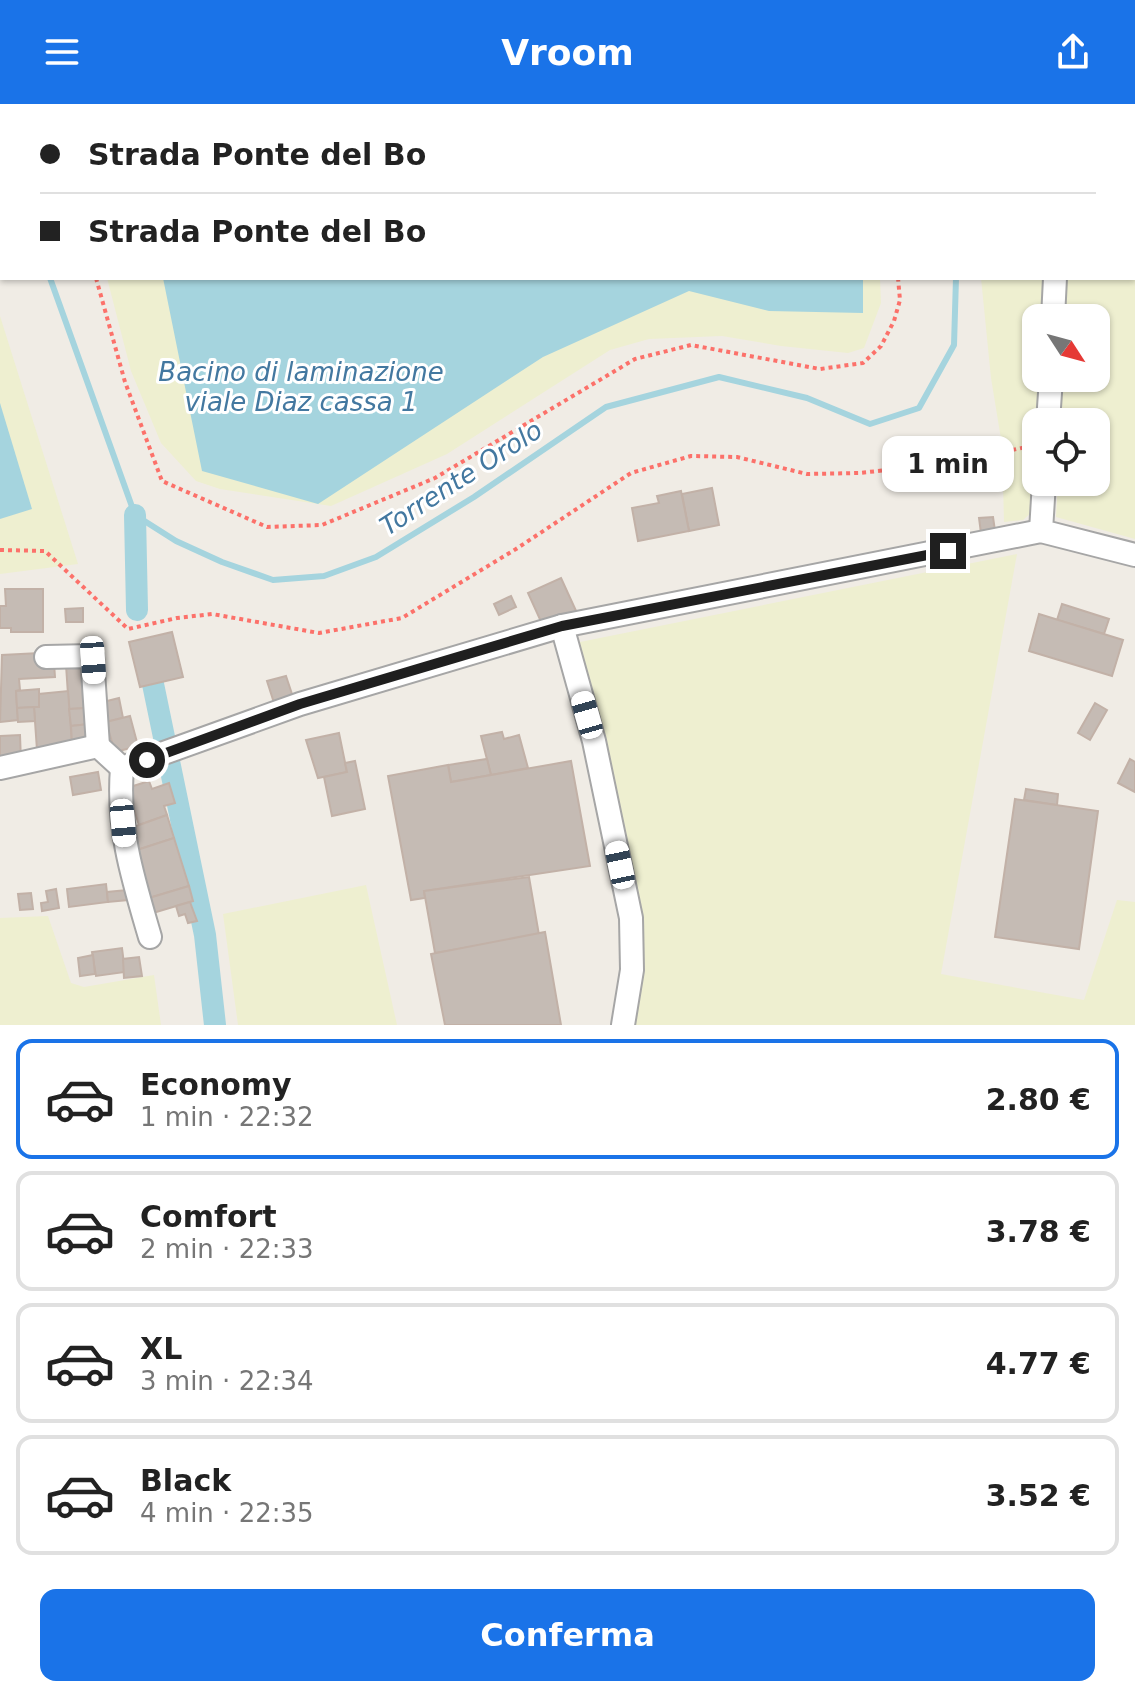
<!DOCTYPE html>
<html lang="it">
<head>
<meta charset="utf-8">
<style>
	:root { --surface:#fff; --page:#f2f2f2; --text:#222; --muted:#767676; --line:#e0e0e0; --accent:#1a73e8 }
	body { margin:0; font-family:"DejaVu Sans",sans-serif; background:var(--page); color:var(--text); height:100vh; display:flex; flex-direction:column; font-size:30px; white-space:nowrap }
	* { box-sizing:border-box; margin:0 }
	p { font-size:26px; color:var(--muted) }
	.icon { flex:none; width:44px; height:44px; fill:none; stroke:currentColor; stroke-width:2; stroke-linecap:round; stroke-linejoin:round }
	.map { position:relative; height:921px; overflow:hidden }
	.sheet { display:flex; flex-direction:column; background:var(--surface); flex:1 }
	.sheet>* { flex:none }
	.top-card { position:absolute; left:0px; top:0px; width:1136px; height:176px; box-shadow:0 2px 6px #0004; display:grid; align-content:center; height:176px; padding:0 40px; background:var(--surface) }
	.needle { width:52px; rotate:126deg }
	.fabs { position:absolute; left:1022px; top:200px; display:grid; gap:16px }
	.fabs a { display:grid; place-items:center; width:88px; height:88px; border-radius:16px; background:var(--surface); box-shadow:0 2px 6px #0004; font-size:40px }
	.end { position:absolute; width:36px; height:36px; margin:-18px; border:10px solid #1f1f1f; background:#fff; box-shadow:0 0 0 4px #fff }
	.from { border-radius:50% }
	.bubble { position:absolute; height:56px; border-radius:16px; background:var(--surface); box-shadow:0 2px 6px #0004; font-size:26px; font-weight:600; line-height:56px; text-align:center }
	.car { position:absolute; width:24px; height:48px; margin:-24px -12px; border-radius:10px; box-shadow:0 0 6px 2px #0007; background:linear-gradient(#fff 24%,#345 0 40%,#fff 0 76%,#345 0 86%,#fff 0) }
	.top-card b { display:flex; align-items:center; gap:28px; height:76px; font-size:30px }
	.top-card b+b { border-top:2px solid var(--line) }
	.top-card i { width:20px; height:20px; background:var(--text) }
	ul { padding:14px 0 0; list-style:none }
	li { display:flex; align-items:center; gap:24px; height:120px; margin:0 16px 12px; padding:0 24px; border:4px solid var(--line); border-radius:16px }
	li div { flex:1 }
	li b { display:block; font-size:30px }
	li em { font-style:normal; font-weight:600 }
	li.active { border-color:var(--accent) }
	li>.icon { width:72px; height:72px; stroke-width:1.5 }
	.button { display:flex; gap:16px; margin-top:auto; padding:16px 40px }
	.button a { flex:1; height:92px; border-radius:16px; background:var(--accent); color:#fff; font-size:32px; font-weight:600; line-height:92px; text-align:center }
	header { display:flex; justify-content:space-between; align-items:center; height:104px; padding:0 40px; background:var(--accent); color:#fff; font-size:36px; font-weight:600 }
	.map>svg:first-child { display:block }
	.farmland { fill:#eeefd0 }
	.water { fill:#a5d4de }
	.lines { fill:none; stroke-linecap:round; stroke-linejoin:round }
	.stream { stroke:#a5d4de; stroke-width:6 }
	.canal { stroke:#a5d4de; stroke-width:22 }
	.building { fill:#c5bbb4; stroke:#c2b1a7; stroke-width:2 }
	.minor-casing { stroke:#a6a6a6; stroke-width:26 }
	.path { stroke:#fc716a; stroke-width:4; stroke-dasharray:4 4; stroke-linecap:butt }
	.minor { stroke:#fff; stroke-width:22 }
	.route { stroke:#1f1f1f; stroke-width:10 }
	.labels { text-anchor:middle; stroke-width:6; stroke-linejoin:round; paint-order:stroke }
	.water-label { font-size:26px; font-style:italic; fill:#4378a0; stroke:#fff }
</style>
</head>
<body>
<header><svg class="icon" aria-label="menu" viewBox="0 0 24 24"><path d="M4 6h16M4 12h16M4 18h16"/></svg>Vroom<svg class="icon" aria-label="share" viewBox="0 0 24 24"><path d="M12 15V3M7 8l5-5 5 5M5 13v7h14v-7"/></svg></header>
<div class="map">
<svg width="1135" height="921" viewBox="0 0 1135 921">
	<rect width="100%" height="100%" fill="#f0ece5"/>
	<g class="farmland">
		<path d="M1075,0H1135V435L1056,413L1058,378H1096V318H1060L1062,274H1096V214H1065L1067,174H1134V2H1075Z"/>
		<path d="M107,174H880L881,199L864,244L848,249L781,242L722,232L649,235L610,246L447,350L331,402L220,385L196,377L161,339L131,267Z"/>
		<path d="M981,174H1043L1041,214H1036V274H1039L1033,407L1023,416L1004,418L1002,341L991,274Z"/>
		<path d="M0,212L78,460L0,470Z"/>
		<path d="M1017,450L941,870L1084,896L1117,796L1135,798V921H627L643,832L575,539Z"/>
		<path d="M366,781L397,921H238L223,810Z"/>
		<path d="M48,812L71,879L84,883L154,871L161,921H0V814Z"/>
	</g>
	<g class="water">
		<rect x="127" y="0" width="731" height="2"/>
		<path d="M163,174H863V209L769,207L689,187L543,253L318,400L202,367Z"/>
		<path d="M0,299L32,405L0,415Z"/>
	</g>
	<g class="lines">
		<g class="stream">
			<path d="M922,0V2"/>
			<path d="M0,35L2,41"/>
			<path d="M50,174L135,411L176,437L222,458L273,476L324,472L376,453L474,393L606,303L719,273L807,294L870,320L919,304L954,241L956,174"/>
		</g>
		<g class="canal">
			<path d="M135,411L137,506"/>
			<path d="M153,580L205,831L215,921"/>
		</g>
	</g>
	<g class="building">
		<path d="M712,384L719,421L689,427L682,390Z"/>
		<path d="M681,387L689,427L638,437L632,404L659,399L657,392Z"/>
		<path d="M993,413L995,427L981,429L979,414Z"/>
		<path d="M561,474L577,509L543,522L528,489Z"/>
		<path d="M5,485H43V528H11V524H0V502H6Z"/>
		<path d="M511,492L516,503L499,511L494,500Z"/>
		<path d="M1062,500L1109,515L1104,530L1057,516Z"/>
		<path d="M83,504V518H66L65,505Z"/>
		<path d="M1039,510L1123,536L1112,572L1029,547Z"/>
		<path d="M172,528L183,573L140,583L129,538Z"/>
		<path d="M40,549L54,559L55,573L19,575L20,586L16,587L18,616L0,618L2,551Z"/>
		<path d="M85,560L88,604L69,605L66,561Z"/>
		<path d="M286,572L294,596L275,602L267,577Z"/>
		<path d="M39,585V603L17,604L16,587Z"/>
		<path d="M68,587L72,639L54,640V645L37,646L34,603H39V590Z"/>
		<path d="M119,594L123,614L106,618L103,598Z"/>
		<path d="M1095,599L1107,606L1090,636L1078,629Z"/>
		<path d="M34,603L35,617L18,618L17,604Z"/>
		<path d="M88,604L89,620L71,622L69,605Z"/>
		<path d="M130,612L138,642L115,648L106,618Z"/>
		<path d="M89,620L91,638L72,639L71,622Z"/>
		<path d="M502,628L504,635L519,631L528,664L491,671L481,632Z"/>
		<path d="M339,629L347,668L318,674L306,636Z"/>
		<path d="M20,631L21,657L0,658V632Z"/>
		<path d="M487,655L491,671L451,678L448,661Z"/>
		<path d="M1130,655L1135,658V688L1118,679Z"/>
		<path d="M355,657L365,705L332,712L324,673L347,668L345,659Z"/>
		<path d="M571,657L590,762L424,787L425,794L411,796L388,672L448,661L451,678Z"/>
		<path d="M98,668L101,686L73,691L70,673Z"/>
		<path d="M149,677L152,685L169,679L175,699L164,702L167,711L139,721L127,684Z"/>
		<path d="M1026,685L1058,690L1057,701L1024,696Z"/>
		<path d="M1015,695L1098,707L1079,845L995,833Z"/>
		<path d="M167,711L174,734L134,747L128,725Z"/>
		<path d="M174,734L189,782L149,794L134,747Z"/>
		<path d="M529,773L539,831L435,849L424,787Z"/>
		<path d="M106,780L108,798L69,803L67,785Z"/>
		<path d="M189,782L193,797L153,809L149,794Z"/>
		<path d="M56,785L59,804L42,807L41,799L48,798L46,787Z"/>
		<path d="M127,786L128,796L108,798L107,788Z"/>
		<path d="M31,789L33,805L20,806L18,790Z"/>
		<path d="M190,798L197,817L188,819L185,810L179,812L176,802Z"/>
		<path d="M545,828L561,921H445L431,850Z"/>
		<path d="M122,844L125,868L96,872L92,848Z"/>
		<path d="M93,851L95,870L80,872L78,854Z"/>
		<path d="M139,853L142,872L124,874L123,855Z"/>
	</g>
	<g class="lines">
		<defs>
			<g id="minor">
				<path d="M1062,2V0"/>
				<path d="M1053,214L1055,174"/>
				<path d="M1048,318L1051,274"/>
				<path d="M1044,378L1041,427L1135,451"/>
				<path d="M562,522L594,637L631,814L632,866L623,921"/>
				<path d="M46,553L92,552L98,642"/>
				<path d="M0,664L98,642L122,664"/>
				<path d="M122,664L300,600L562,522L1041,427"/>
				<path d="M122,664C117,725 133,775 150,833"/>
			</g>
		</defs>
		<use href="#minor" class="minor-casing"/>
		<g class="path">
			<path d="M48,0V2"/>
			<path d="M878,0V2"/>
			<path d="M96,174L125,278L162,377L267,423L322,421L435,374L635,255L691,241L820,265L863,259L881,242L894,217L900,196L898,174"/>
			<path d="M0,446L45,447L128,525L177,514L212,510L319,529L402,514L516,445L631,369L691,352L737,353L807,370L859,369L945,360L1036,341"/>
		</g>
		<use href="#minor" class="minor"/>
	</g>
	<g class="lines">
		<path class="route" d="M147,656L300,600L562,522L948,447"/>
	</g>
	<g class="labels">
		<g class="water-label">
			<text x="301" y="277">Bacino di laminazione<tspan x="301" dy="30">viale Diaz cassa 1</tspan></text>
			<text transform="translate(461 374) rotate(-33)" y="9">Torrente Orolo</text>
		</g>
	</g>
</svg>
<div class="fabs">
<a><svg class="needle" viewBox="-14 -14 28 28"><path d="M0-13l5 13h-10z" fill="#e53935"/><path d="M0 13l5-13h-10z" fill="#767676"/></svg></a>
<a><svg class="icon" aria-label="locate" viewBox="0 0 24 24"><circle cx="12" cy="12" r="6"/><path d="M12 2v4M12 18v4M2 12h4M18 12h4"/></svg></a>
</div>
<i class="end from" style="left:147px;top:656px"></i>
<i class="end" style="left:948px;top:447px"></i>
<div class="bubble" style="left:882px;top:332px;width:132px">1 min</div>
<i class="car" style="left:93px;top:556px;rotate:176deg"></i>
<i class="car" style="left:587px;top:611px;rotate:344deg"></i>
<i class="car" style="left:123px;top:719px;rotate:175deg"></i>
<i class="car" style="left:620px;top:761px;rotate:348deg"></i>
<div class="top-card">
<b><i class="from"></i>Strada Ponte del Bo</b>
<b><i></i>Strada Ponte del Bo</b>
</div>
</div>
<section class="sheet">
<ul>
<li class="active"><svg class="icon" aria-label="car" viewBox="0 0 24 24"><path d="M5 17H2v-5l4-1 3-4h7l3 4 3 1v5h-3M9 17h6M6 11h13"/><circle cx="7" cy="17" r="2"/><circle cx="17" cy="17" r="2"/></svg><div><b>Economy</b><p>1 min · 22:32</p></div><em>2.80 €</em></li>
<li><svg class="icon" aria-label="car" viewBox="0 0 24 24"><path d="M5 17H2v-5l4-1 3-4h7l3 4 3 1v5h-3M9 17h6M6 11h13"/><circle cx="7" cy="17" r="2"/><circle cx="17" cy="17" r="2"/></svg><div><b>Comfort</b><p>2 min · 22:33</p></div><em>3.78 €</em></li>
<li><svg class="icon" aria-label="car" viewBox="0 0 24 24"><path d="M5 17H2v-5l4-1 3-4h7l3 4 3 1v5h-3M9 17h6M6 11h13"/><circle cx="7" cy="17" r="2"/><circle cx="17" cy="17" r="2"/></svg><div><b>XL</b><p>3 min · 22:34</p></div><em>4.77 €</em></li>
<li><svg class="icon" aria-label="car" viewBox="0 0 24 24"><path d="M5 17H2v-5l4-1 3-4h7l3 4 3 1v5h-3M9 17h6M6 11h13"/><circle cx="7" cy="17" r="2"/><circle cx="17" cy="17" r="2"/></svg><div><b>Black</b><p>4 min · 22:35</p></div><em>3.52 €</em></li>
</ul>
<div class="button"><a>Conferma</a></div>
</section>
</body>
</html>
